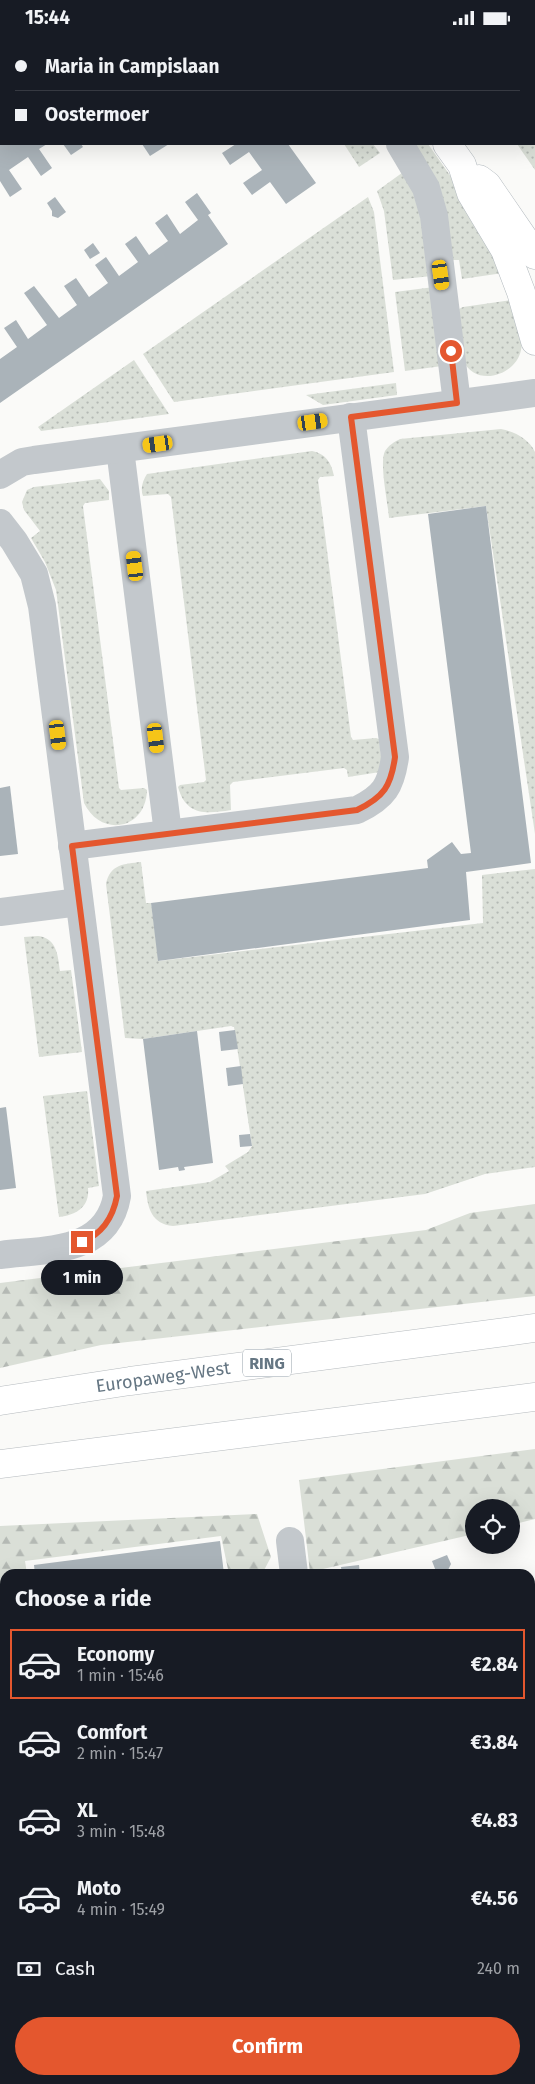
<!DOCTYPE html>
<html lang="en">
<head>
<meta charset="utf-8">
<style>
	:root { --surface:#171b24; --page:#242831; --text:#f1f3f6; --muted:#9ea1a6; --line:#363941; --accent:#e4572e }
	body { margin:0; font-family:"Fira Sans",sans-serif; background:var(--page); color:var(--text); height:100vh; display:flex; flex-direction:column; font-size:19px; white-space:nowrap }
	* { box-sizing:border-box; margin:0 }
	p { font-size:16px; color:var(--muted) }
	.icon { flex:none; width:28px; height:28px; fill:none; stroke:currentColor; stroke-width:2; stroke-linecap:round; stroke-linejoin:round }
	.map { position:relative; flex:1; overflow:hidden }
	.drawer { position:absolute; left:0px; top:1534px; width:535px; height:516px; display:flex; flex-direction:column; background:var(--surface); border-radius:15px 15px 0 0; box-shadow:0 5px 20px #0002 }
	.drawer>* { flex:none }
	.banner { position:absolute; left:0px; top:0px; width:535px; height:110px; box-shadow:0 5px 20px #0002; display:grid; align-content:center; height:110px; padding:0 15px; background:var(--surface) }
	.controls { position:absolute; left:465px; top:1464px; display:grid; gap:10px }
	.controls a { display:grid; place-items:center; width:55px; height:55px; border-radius:50%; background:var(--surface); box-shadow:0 5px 20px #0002; font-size:25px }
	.end { position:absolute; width:22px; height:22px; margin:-11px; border:6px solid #e4572e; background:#fff; box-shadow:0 0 0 2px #fff }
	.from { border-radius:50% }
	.bubble { position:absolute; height:35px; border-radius:18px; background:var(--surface); box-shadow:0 5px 20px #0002; font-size:16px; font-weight:700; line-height:35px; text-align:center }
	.car { position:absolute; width:15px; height:30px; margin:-15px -8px; border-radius:6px; box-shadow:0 0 4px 1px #0007; background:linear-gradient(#f5c518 24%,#345 0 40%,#f5c518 0 76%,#345 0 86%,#f5c518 0) }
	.banner b { display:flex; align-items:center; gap:18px; height:48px; font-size:19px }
	.banner b+b { border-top:1px solid var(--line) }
	.banner i { width:12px; height:12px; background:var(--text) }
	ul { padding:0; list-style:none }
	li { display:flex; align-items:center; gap:15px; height:70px; margin:0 10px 8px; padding:0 5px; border:2px solid transparent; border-radius:0px }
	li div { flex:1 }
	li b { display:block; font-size:19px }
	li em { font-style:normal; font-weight:700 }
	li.active { border-color:var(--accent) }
	li>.icon { width:45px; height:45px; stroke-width:1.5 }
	h2 { padding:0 15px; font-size:22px; line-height:60px }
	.pay { display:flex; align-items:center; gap:12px; height:55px; padding:0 15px; font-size:19px }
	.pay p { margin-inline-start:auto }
	.cta { display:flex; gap:10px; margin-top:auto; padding:10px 15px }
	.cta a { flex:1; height:58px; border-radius:30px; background:var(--accent); color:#fff; font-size:20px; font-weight:700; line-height:58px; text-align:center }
	.status { display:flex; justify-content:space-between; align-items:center; height:35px; padding:0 25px; background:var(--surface); direction:ltr }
	.status svg { height:14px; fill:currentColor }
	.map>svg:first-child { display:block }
	.grass { fill:url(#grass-dots) }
	.forest { fill:url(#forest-firs) }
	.building { fill:#aab3b9 }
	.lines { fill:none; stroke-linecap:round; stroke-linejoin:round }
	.secondary-casing { stroke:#b3babf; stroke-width:29 }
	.primary-casing { stroke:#b5babe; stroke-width:29 }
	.service { stroke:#c3c8cc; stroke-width:16 }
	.minor { stroke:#c3c8cc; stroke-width:28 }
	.secondary { stroke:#fff; stroke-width:28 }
	.primary { stroke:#fff; stroke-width:28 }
	.route { stroke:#e4572e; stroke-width:6 }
	.labels { text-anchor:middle; stroke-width:5; stroke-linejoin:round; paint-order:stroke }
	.shield { fill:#fff; stroke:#939fa8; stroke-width:1 }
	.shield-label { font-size:16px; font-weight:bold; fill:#657683 }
	.street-label { font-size:18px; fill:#657683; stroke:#fff }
</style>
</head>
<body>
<div class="status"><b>15:44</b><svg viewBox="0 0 49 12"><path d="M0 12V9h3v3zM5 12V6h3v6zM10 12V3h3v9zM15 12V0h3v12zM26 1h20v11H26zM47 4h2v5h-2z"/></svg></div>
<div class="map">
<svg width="535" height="2049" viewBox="0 0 535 2049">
	<defs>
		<pattern id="grass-dots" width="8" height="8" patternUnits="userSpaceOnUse" patternTransform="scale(1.25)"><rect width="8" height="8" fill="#dadfd7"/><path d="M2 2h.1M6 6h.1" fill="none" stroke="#b4b9b4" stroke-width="1.8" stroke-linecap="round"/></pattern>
		<pattern id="forest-firs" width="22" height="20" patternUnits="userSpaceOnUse" patternTransform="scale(1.25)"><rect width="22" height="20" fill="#dadfd7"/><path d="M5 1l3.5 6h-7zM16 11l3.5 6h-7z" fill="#b4b9b4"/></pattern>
	</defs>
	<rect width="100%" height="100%" fill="#fafaf8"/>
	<g class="grass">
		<path d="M534,47H535V135L517,109H534Z"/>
		<path d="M344,109H373L380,118L359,132Z"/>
		<path d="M410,109H428L454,146L503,238L462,244L459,225H448Z"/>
		<path d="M406,135L413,144L432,241L393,245L384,176L377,156Z"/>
		<path d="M368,162L374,177L394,337L174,367L143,319Z"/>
		<path d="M434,252L442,331L405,336L395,257Z"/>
		<path d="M511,265C515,280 524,300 521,315C516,341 475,353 463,325C459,315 460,286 459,274L463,272Z"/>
		<path d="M134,325L169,379L41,396L38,392Z"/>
		<path d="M396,348L397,360L323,370L306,360Z"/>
		<path d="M501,394C515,397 529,404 535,417V799L486,471L389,483C388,468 379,428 385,416C389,410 394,407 400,404Z"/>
		<path d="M312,416C326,419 331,427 334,441L320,442L318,445L351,702L353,705L376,703L379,704L382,729L380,737L348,742L347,735L344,733L233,747L230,750L231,775C206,779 186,781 178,752L180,750L204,747L206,745L171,462L168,459L143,461C140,454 143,445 147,439Z"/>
		<path d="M100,444L109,456V465L85,468L83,471L119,753L121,755L144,753L147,755C146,795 101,803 84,768L56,555L45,527L31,503L40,496L24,475L22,467L27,455L34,452Z"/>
		<path d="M141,827L146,868H151L159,926L483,888L482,840L535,834V1132L485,1139L425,1159L173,1191C152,1189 148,1174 146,1156L210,1147L229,1136L225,1131L248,1117L252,1111L234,992L231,991L143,1004L125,1003L106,849C110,829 124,829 141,827Z"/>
		<path d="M38,901C57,903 58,921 60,936L71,935L82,1017L39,1022L24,902Z"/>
		<path d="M87,1056L99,1151L88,1153C90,1172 76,1180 59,1182L43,1061Z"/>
	</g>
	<g class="forest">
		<path d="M535,1169V1261L101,1310L0,1333V1248L426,1195L470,1178Z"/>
		<path d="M535,1414V1484L511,1490V1472H474V1499L310,1537L299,1445Z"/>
		<path d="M257,1479L271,1522L262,1539H229L221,1501L25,1526L27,1539H5V1554H0V1491Z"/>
	</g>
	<g class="building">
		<path d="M0,109H47L39,114L52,133L41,141L28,122L9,135L22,154L10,162L0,146Z"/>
		<path d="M63,109H81L83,112L71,120Z"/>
		<path d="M142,109H169L150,121Z"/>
		<path d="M236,109H288L316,148L286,169L270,147L252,160L243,148L262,135L249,117L230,130L222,118Z"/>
		<path d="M197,158L211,178L208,180L228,209L0,368V324L17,312L4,293L16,285L28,304L47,290L24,258L34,251L59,283L77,270L64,251L76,243L89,262L108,248L95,230L106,222L119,241L138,227L125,209L136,201L149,220L168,206L155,188L167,179L180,199L198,185L185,167Z"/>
		<path d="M55,162L66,177L58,183L52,181V176L47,168Z"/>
		<path d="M93,208L100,218L90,224L84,215Z"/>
		<path d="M486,471L531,828L466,837L470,885L158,926L151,868L428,833L427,825L452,807L461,819L471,818L428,479Z"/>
		<path d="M10,751L18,819L0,821V753Z"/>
		<path d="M235,995L238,1014L221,1016L219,997Z"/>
		<path d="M197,996L213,1128L184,1132L185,1135L179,1136L178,1132L159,1135L143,1004Z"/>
		<path d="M241,1031L243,1049L228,1051L226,1033Z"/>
		<path d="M6,1072L16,1153L0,1155V1073Z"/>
		<path d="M250,1099L252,1111L240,1112L239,1100Z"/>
		<path d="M220,1506L224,1539H35L34,1530Z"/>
		<path d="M447,1520L451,1529L447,1537L437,1539L432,1526Z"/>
		<path d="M359,1530L360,1539H342L341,1532Z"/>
		<path d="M535,1579V1610L530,1612V1581Z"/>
		<path d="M535,1687V1708L532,1709L530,1689Z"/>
		<path d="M535,1743V1763L530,1765V1745Z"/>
		<path d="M535,1798V1819L530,1821V1800Z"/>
		<path d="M535,1972V1995L532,1996L530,1974Z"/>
		<path d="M535,2015V2049H422L425,2048L424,2045H530V2017Z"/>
		<path d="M87,2045H178V2046L156,2049H87Z"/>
	</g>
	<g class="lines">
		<defs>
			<g id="secondary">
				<path d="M372,0L373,1"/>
				<path d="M447,109L462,130L471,158L505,215L521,257L535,306"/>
				<path d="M479,144L487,150L535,220"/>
			</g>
			<g id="primary">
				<path d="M0,1366L130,1346L535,1293"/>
				<path d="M0,1429L535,1362"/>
			</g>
		</defs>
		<use href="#secondary" class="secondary-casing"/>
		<use href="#primary" class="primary-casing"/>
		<path class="service" d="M428,1L430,0"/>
		<g class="minor">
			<path d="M324,0L325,1"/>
			<path d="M56,1L58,0"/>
			<path d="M0,40L1,39"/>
			<path d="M400,109L426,153L434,181L457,368"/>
			<path d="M120,414L168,798"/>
			<path d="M0,440L22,427L34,425L535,358"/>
			<path d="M0,488L14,506L34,539L42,571L117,1161C107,1219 47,1214 0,1220"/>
			<path d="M72,811L357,775C384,762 391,751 395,722L351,382"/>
			<path d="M0,877L79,867"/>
			<path d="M290,1506L294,1539"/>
			<path d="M0,1723V1725"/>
			<path d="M0,1834L5,1877"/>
			<path d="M26,2045L27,2049"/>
			<path d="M357,2045L358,2049"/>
		</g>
		<use href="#secondary" class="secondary"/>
		<use href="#primary" class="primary"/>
	</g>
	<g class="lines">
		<path class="route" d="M82,1207C102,1199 113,1182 117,1161L72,811L357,775C384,762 391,751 395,722L351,382L457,368L451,316"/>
	</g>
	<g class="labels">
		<rect class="shield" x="243" y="1314.5" width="48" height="27" rx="4"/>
		<g class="shield-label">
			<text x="267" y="1334">RING</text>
		</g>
		<g class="street-label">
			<text transform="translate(163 1342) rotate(-8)" y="6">Europaweg-West</text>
		</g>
	</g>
</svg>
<div class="controls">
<a><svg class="icon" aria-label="locate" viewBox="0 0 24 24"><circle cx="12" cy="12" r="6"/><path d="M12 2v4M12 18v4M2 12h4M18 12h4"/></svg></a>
</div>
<i class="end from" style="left:451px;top:316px"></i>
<i class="end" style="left:82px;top:1207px"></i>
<div class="bubble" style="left:41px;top:1225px;width:82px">1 min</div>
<i class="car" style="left:441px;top:240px;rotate:172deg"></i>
<i class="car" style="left:313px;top:387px;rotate:82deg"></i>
<i class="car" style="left:158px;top:409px;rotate:262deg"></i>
<i class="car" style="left:135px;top:531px;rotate:353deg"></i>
<i class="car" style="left:58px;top:700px;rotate:173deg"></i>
<i class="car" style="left:156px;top:703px;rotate:173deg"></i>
<div class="banner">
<b><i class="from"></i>Maria in Campislaan</b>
<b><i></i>Oostermoer</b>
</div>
<section class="drawer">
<h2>Choose a ride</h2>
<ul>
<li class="active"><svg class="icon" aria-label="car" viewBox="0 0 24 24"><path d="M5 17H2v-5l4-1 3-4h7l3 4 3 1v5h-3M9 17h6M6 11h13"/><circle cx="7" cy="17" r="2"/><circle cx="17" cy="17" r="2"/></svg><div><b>Economy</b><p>1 min · 15:46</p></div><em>€2.84</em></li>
<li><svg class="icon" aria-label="car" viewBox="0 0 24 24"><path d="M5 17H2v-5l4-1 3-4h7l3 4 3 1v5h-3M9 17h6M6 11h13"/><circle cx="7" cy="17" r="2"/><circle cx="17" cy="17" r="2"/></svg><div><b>Comfort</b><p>2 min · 15:47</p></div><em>€3.84</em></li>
<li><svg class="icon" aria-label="car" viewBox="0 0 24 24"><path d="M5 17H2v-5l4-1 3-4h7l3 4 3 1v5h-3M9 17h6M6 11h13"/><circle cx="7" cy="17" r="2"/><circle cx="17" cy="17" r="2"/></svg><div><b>XL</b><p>3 min · 15:48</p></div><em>€4.83</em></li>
<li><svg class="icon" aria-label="car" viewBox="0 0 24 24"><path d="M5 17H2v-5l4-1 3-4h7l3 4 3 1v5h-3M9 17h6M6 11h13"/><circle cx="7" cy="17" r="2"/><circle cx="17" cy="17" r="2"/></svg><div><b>Moto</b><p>4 min · 15:49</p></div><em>€4.56</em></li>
</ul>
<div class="pay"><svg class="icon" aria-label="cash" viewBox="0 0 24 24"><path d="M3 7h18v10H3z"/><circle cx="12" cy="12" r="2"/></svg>Cash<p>240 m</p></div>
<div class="cta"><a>Confirm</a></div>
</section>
</div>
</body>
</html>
